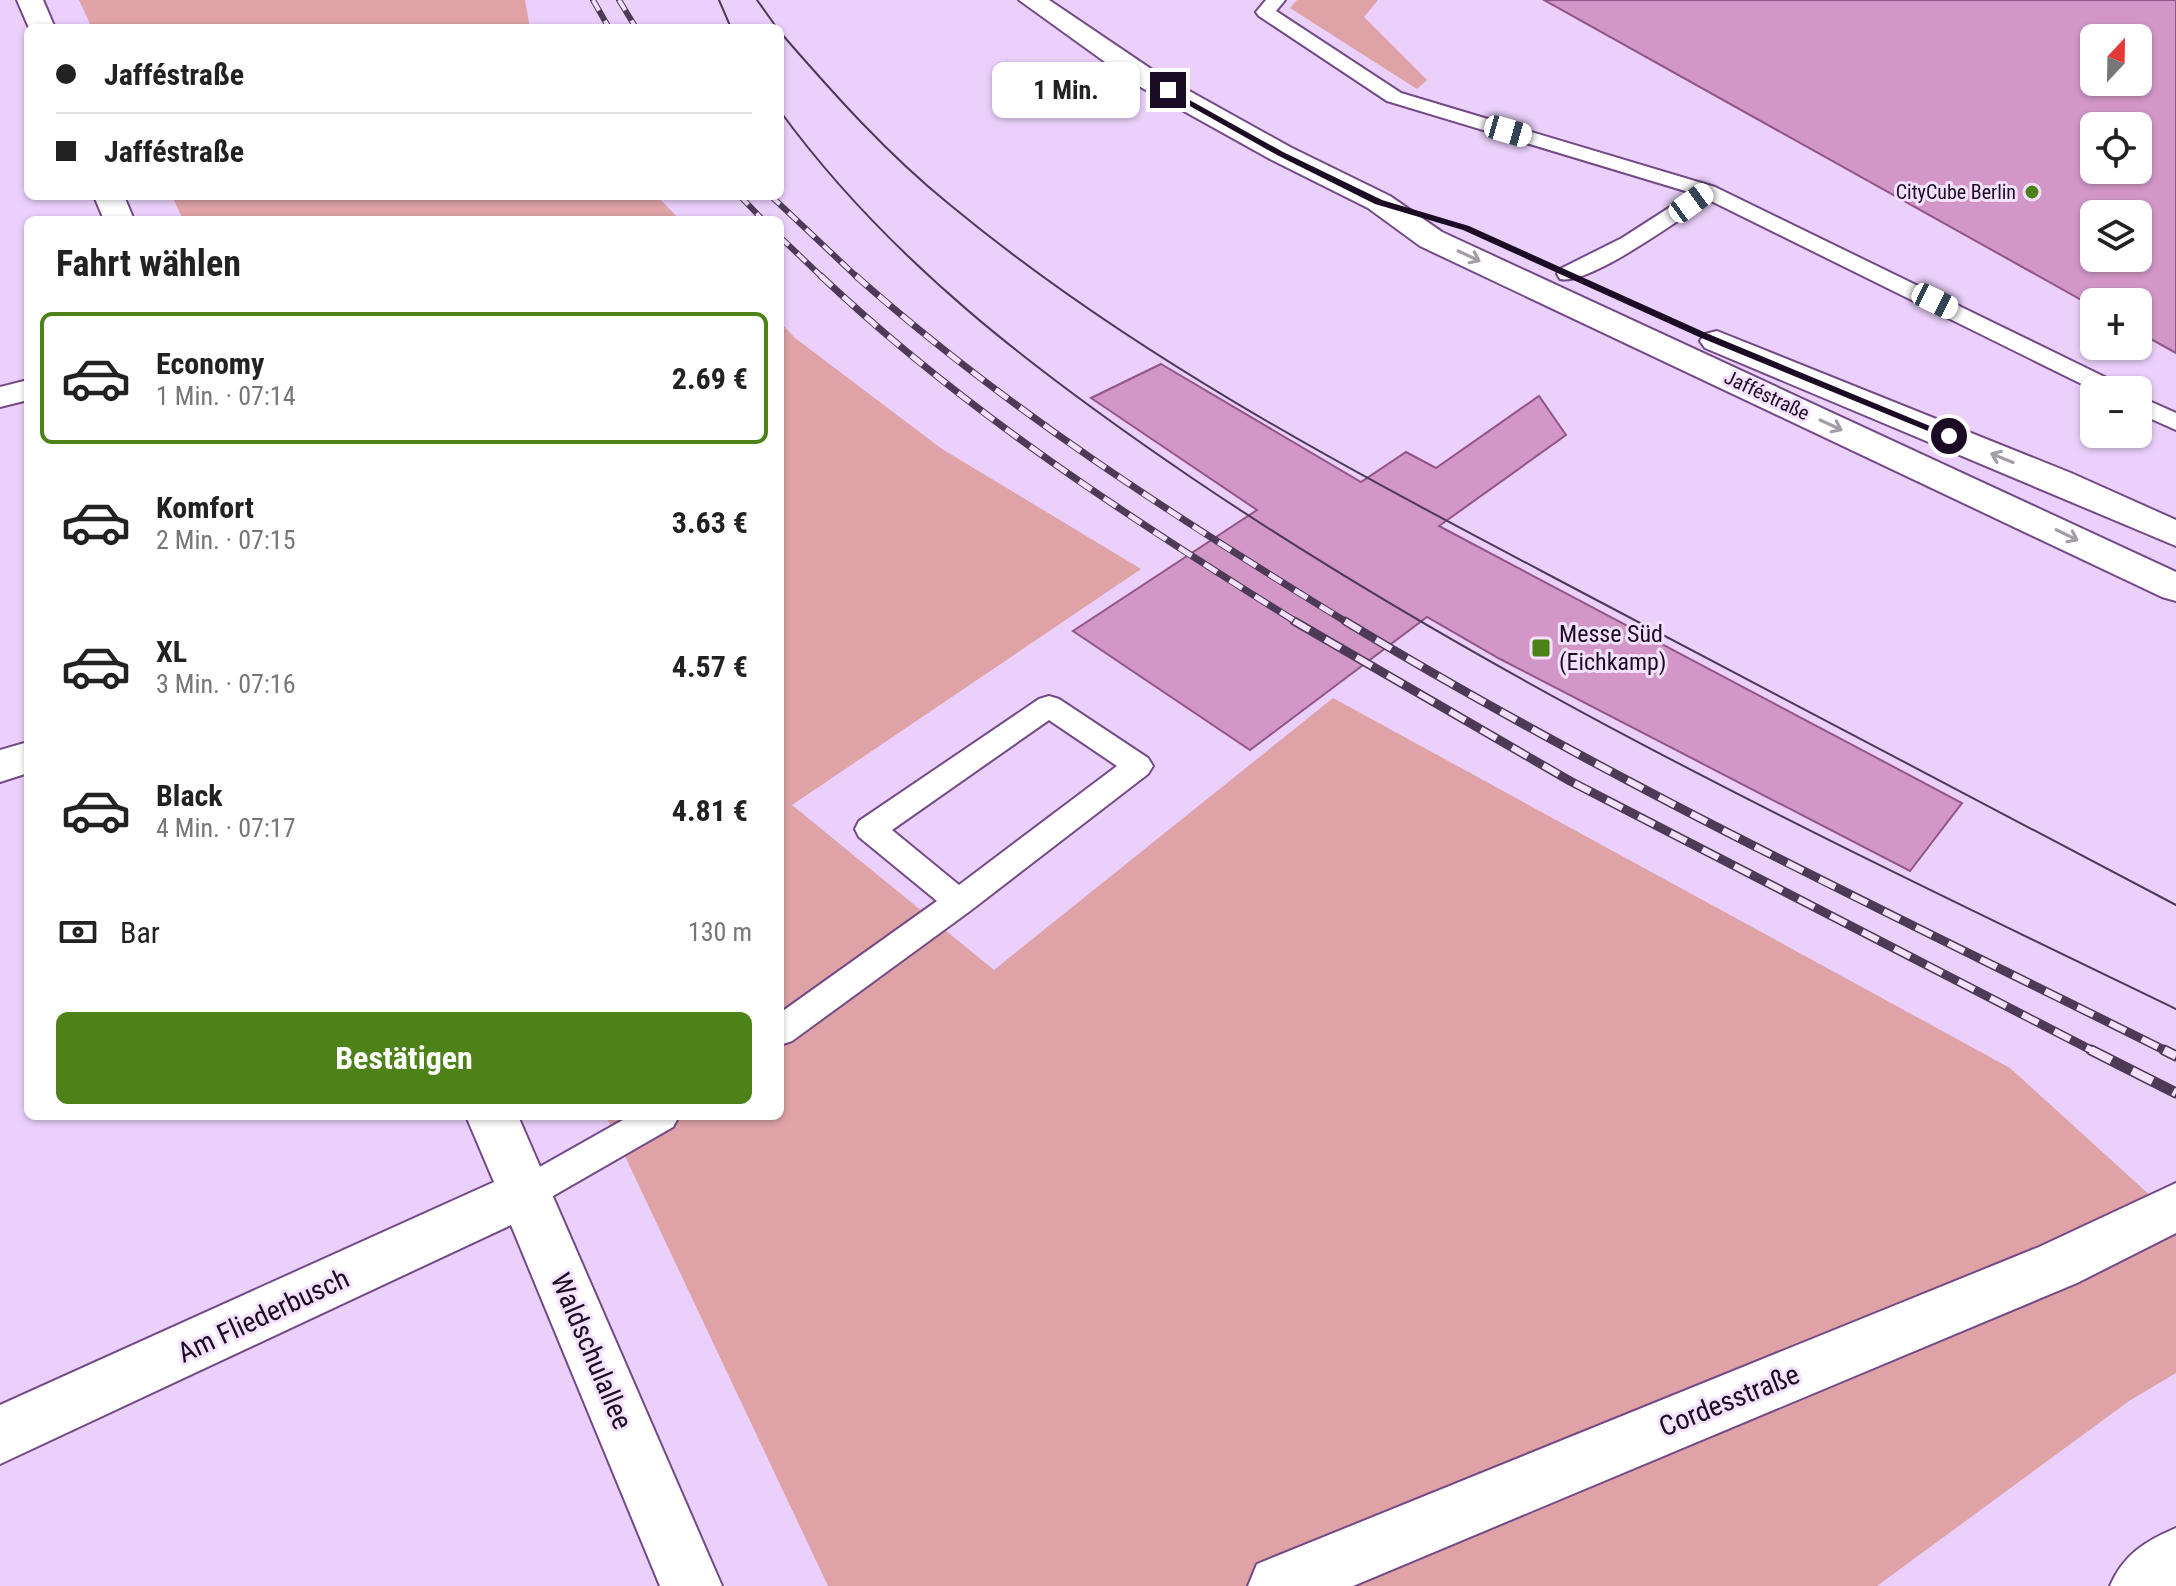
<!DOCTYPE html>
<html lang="de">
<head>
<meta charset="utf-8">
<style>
	:root { --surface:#fff; --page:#f2f2f2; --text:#222; --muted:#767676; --line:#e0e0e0; --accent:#4d8219 }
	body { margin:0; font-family:"Roboto Condensed",sans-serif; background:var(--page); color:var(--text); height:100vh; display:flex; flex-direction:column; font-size:30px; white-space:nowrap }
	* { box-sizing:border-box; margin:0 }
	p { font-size:26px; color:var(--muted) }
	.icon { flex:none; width:44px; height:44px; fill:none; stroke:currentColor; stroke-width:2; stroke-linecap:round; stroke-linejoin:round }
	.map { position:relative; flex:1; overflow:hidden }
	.sheet { position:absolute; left:24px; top:216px; width:760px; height:904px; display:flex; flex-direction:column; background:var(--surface); border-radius:12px; box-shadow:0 2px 6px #0004 }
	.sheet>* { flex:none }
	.top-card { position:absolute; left:24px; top:24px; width:760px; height:176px; border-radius:12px; box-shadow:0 2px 6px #0004; display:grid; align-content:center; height:176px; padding:0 32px; background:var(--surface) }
	.needle { width:52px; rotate:22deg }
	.buttons { position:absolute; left:2080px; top:24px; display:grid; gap:16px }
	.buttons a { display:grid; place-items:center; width:72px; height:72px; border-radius:12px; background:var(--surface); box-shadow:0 2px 6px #0004; font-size:40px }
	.end { position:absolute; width:36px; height:36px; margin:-18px; border:10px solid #1b0b24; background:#fff; box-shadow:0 0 0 4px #fff }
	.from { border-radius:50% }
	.bubble { position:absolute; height:56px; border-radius:12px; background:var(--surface); box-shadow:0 2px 6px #0004; font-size:26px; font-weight:700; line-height:56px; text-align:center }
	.car { position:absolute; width:24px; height:48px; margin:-24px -12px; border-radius:10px; box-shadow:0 0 6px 2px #0007; background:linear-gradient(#fff 24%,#345 0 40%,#fff 0 76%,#345 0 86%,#fff 0) }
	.top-card b { display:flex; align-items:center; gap:28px; height:76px; font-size:30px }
	.top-card b+b { border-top:2px solid var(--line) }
	.top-card i { width:20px; height:20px; background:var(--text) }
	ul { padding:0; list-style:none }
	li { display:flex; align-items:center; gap:24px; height:132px; margin:0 16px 12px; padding:0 16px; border:4px solid transparent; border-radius:12px }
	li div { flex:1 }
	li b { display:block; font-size:30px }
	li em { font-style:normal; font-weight:700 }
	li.active { border-color:var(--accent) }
	li>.icon { width:72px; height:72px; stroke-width:1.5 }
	h2 { padding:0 32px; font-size:36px; line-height:96px }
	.pay { display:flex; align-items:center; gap:20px; height:88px; padding:0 32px; font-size:30px }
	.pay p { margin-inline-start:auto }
	.primary-button { display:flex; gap:16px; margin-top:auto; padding:16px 32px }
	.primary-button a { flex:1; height:92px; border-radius:12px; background:var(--accent); color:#fff; font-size:32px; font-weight:700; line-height:92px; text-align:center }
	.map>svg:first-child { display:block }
	.green { fill:#dea2a7 }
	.building { fill:#d397c7; stroke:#925587; stroke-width:2; fill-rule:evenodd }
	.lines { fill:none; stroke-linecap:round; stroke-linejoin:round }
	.lane-casing { stroke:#734a87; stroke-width:4 }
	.street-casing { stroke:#734a87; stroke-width:4 }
	.secondary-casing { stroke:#734a87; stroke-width:4 }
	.lane { fill:#fff; fill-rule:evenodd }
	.street { fill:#fff; fill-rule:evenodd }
	.secondary { fill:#fff; fill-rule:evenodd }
	.tram { stroke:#4c3a57; stroke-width:2 }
	.rail-far3-casing { stroke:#4c3a57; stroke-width:6 }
	.rail-far2-casing { stroke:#4c3a57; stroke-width:7 }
	.rail-far1-casing { stroke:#4c3a57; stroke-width:9 }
	.rail-casing { stroke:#4c3a57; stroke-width:11 }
	.rail-far3 { stroke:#f3e1fd; stroke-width:4; stroke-dasharray:12; stroke-linecap:butt }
	.rail-far2 { stroke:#f3e1fd; stroke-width:5; stroke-dasharray:15; stroke-linecap:butt }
	.rail-far1 { stroke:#f3e1fd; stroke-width:6; stroke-dasharray:18; stroke-linecap:butt }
	.rail { stroke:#f3e1fd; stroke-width:8; stroke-dasharray:23; stroke-linecap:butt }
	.oneway { stroke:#a49da7 }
	.route { fill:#1b0b24 }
	.poi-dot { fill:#4d8219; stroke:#f3e1fd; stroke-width:3 }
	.labels { text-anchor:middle; stroke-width:6; stroke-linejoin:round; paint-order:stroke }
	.far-poi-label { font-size:20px; fill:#1b0b24; stroke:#f3e1fd; text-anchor:end }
	.far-street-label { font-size:20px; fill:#1b0b24; stroke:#f3e1fd }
	.poi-label { font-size:24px; fill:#1b0b24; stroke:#f3e1fd; text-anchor:start }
	.near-street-label { font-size:28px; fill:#1b0b24; stroke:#f3e1fd }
</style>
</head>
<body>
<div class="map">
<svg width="2176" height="1586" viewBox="0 0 2176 1586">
	<rect width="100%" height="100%" fill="#ead0fa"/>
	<g class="green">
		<path d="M79,0H525L530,28H92Z"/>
		<path d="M1297,0H1378L1364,17L1427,80L1417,89L1290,8Z"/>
		<path d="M172,196H657L680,220H183Z"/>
		<path d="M780,322L795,338L942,449L1141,569L792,805L994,970L1333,698L2010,1068L2176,1219V1373L2129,1401L1877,1586H828L606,1116H780Z"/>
	</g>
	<g class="building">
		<path d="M1544,0H2176V353L2138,332V302H2094V307ZM2094,38H2138V82H2094ZM2094,126H2138V170H2094ZM2094,214H2138V258H2094Z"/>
		<path d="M1161,364L1361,482L1406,452L1436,468L1539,396L1566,435L1439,526L1962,803L1910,871L1500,659L1427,617L1250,750L1073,631L1257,510L1091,398Z"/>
	</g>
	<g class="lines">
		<defs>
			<g id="lane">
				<path d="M1266,0H1285L1276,11L1401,93L1715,187L2121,385L2125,390H2094L1709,200C1682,217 1589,286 1560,279L1557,274L1560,269L1622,238L1692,193L1387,101L1259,16L1256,12Z"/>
				<path d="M2138,396L2176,413V430L2138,413Z"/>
				<path d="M1049,696L1059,699L1148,758L1153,766L1148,774L970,911L792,1041L780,1045V1013L937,901L859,837L855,829L859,821L1039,699ZM1049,720L1117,766L959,885L892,830Z"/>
				<path d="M630,1116H679L673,1127L539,1204L526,1209L513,1204L508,1193L513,1182Z"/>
			</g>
			<g id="street">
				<path d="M17,0H43L55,28H29Z"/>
				<path d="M94,196H124L134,220H104Z"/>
				<path d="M28,380V400L0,407V387Z"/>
				<path d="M28,742V773L0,782V750Z"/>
				<path d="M466,1116H518L722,1586H660L511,1225L0,1464V1405L494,1182Z"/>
				<path d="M2176,1183V1233L2077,1283L1353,1586H1248L1257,1564L2039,1247Z"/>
			</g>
			<g id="secondary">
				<path d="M1019,0H1049L1157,73L1290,147L1390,196L1442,232L2176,572V601L2162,597L1420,246L1368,208L1270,159L1137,85Z"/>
				<path d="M1717,331L2071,473L2176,520V546L1705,348L1700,341L1705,334Z"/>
				<path d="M2176,1528V1586H2110C2123,1555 2145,1541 2176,1528Z"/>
			</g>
		</defs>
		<use href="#lane" class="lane-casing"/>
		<use href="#street" class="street-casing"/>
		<use href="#secondary" class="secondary-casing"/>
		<use href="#lane" class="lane"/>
		<use href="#street" class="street"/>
		<use href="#secondary" class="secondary"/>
		<g class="tram">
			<path d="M719,0L731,28"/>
			<path d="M757,0L777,28"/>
			<path d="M780,32C833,93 886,153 949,204C1142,364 1366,478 1587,595C1783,698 1979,802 2176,905"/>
			<path d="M780,111C890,262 1039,374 1192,478C1501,687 1841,847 2176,1009"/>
		</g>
		<defs>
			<g id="rail-far3">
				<path d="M593,0L609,28"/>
				<path d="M619,0L636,28"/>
				<path d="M740,196L763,220"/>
				<path d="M771,196L858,278"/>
				<path d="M780,237L823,278"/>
			</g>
			<g id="rail-far2">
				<path d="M821,276C964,411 1131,519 1298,623"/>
				<path d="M856,276C1007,410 1177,518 1348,623"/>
			</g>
			<g id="rail-far1">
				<path d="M1294,621L1570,781L2095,1052"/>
				<path d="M1345,621C1610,782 1892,914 2168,1052"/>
			</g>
			<g id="rail">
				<path d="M2091,1050L2176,1093"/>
				<path d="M2164,1050L2176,1056"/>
			</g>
		</defs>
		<use href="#rail-far3" class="rail-far3-casing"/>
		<use href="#rail-far2" class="rail-far2-casing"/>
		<use href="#rail-far1" class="rail-far1-casing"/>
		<use href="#rail" class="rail-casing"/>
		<use href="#rail-far3" class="rail-far3"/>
		<use href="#rail-far2" class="rail-far2"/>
		<use href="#rail-far1" class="rail-far1"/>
		<use href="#rail" class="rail"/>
	</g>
	<defs><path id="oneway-shaft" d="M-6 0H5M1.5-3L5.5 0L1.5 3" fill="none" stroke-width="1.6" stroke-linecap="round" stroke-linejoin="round" transform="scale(2)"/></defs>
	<g class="oneway">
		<use href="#oneway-shaft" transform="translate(1469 256) rotate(25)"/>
		<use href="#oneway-shaft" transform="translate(1831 425) rotate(25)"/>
		<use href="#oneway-shaft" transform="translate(2002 458) rotate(-158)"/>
		<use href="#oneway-shaft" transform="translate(2067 535) rotate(26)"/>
	</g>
	<path class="route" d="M1168,88L1283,152L1382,200L1469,226L1706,333L1954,436L1945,438L1699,337L1463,230L1375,204L1277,155L1165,92Z"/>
	<g class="poi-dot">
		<circle cx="2032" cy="192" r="8"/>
		<rect x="1531" y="638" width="20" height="20" rx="4"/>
	</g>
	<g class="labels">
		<g class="far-poi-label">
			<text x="2016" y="199">CityCube Berlin</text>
		</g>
		<g class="far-street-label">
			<text transform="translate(1767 395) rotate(25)" y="7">Jafféstraße</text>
		</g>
		<g class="poi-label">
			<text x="1559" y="642">Messe Süd<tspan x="1559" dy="28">(Eichkamp)</tspan></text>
		</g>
		<g class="near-street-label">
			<text transform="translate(263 1315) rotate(-25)" y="10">Am Fliederbusch</text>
			<text transform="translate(592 1351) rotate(67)" y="10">Waldschulallee</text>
			<text transform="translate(1729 1400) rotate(-22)" y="10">Cordesstraße</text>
		</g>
	</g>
</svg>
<div class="buttons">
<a><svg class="needle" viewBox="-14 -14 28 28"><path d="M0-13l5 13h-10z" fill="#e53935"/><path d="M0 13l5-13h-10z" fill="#767676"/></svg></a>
<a><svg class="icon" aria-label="locate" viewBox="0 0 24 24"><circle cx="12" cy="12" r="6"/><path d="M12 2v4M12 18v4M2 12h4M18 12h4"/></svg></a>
<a><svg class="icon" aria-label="layers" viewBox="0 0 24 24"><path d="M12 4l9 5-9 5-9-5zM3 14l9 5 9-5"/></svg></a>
<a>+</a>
<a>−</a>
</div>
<i class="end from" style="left:1949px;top:436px"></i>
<i class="end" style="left:1168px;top:90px"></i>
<div class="bubble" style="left:992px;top:62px;width:148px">1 Min.</div>
<i class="car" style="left:1508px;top:131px;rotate:106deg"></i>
<i class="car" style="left:1691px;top:203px;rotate:54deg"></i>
<i class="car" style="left:1935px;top:301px;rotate:116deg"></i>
<div class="top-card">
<b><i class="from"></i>Jafféstraße</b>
<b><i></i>Jafféstraße</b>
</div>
<section class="sheet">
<h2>Fahrt wählen</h2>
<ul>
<li class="active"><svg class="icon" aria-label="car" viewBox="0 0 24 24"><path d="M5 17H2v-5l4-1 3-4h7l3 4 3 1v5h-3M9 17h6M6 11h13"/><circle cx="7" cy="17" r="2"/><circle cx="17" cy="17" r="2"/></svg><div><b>Economy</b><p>1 Min. · 07:14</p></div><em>2.69 €</em></li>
<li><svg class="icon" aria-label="car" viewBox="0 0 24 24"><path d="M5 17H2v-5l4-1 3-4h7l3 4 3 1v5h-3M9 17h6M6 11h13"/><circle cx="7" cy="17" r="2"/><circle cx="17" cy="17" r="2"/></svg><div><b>Komfort</b><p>2 Min. · 07:15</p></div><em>3.63 €</em></li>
<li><svg class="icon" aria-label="car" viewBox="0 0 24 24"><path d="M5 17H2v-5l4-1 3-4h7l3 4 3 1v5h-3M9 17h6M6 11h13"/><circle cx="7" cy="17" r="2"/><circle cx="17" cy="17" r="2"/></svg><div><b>XL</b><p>3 Min. · 07:16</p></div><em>4.57 €</em></li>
<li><svg class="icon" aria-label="car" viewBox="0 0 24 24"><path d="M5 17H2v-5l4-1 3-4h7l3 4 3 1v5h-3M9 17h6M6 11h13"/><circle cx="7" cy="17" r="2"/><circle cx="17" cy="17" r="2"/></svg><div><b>Black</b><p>4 Min. · 07:17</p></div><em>4.81 €</em></li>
</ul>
<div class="pay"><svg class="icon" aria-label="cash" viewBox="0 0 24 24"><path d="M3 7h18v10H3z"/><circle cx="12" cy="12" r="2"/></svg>Bar<p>130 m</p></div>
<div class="primary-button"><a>Bestätigen</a></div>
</section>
</div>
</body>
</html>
